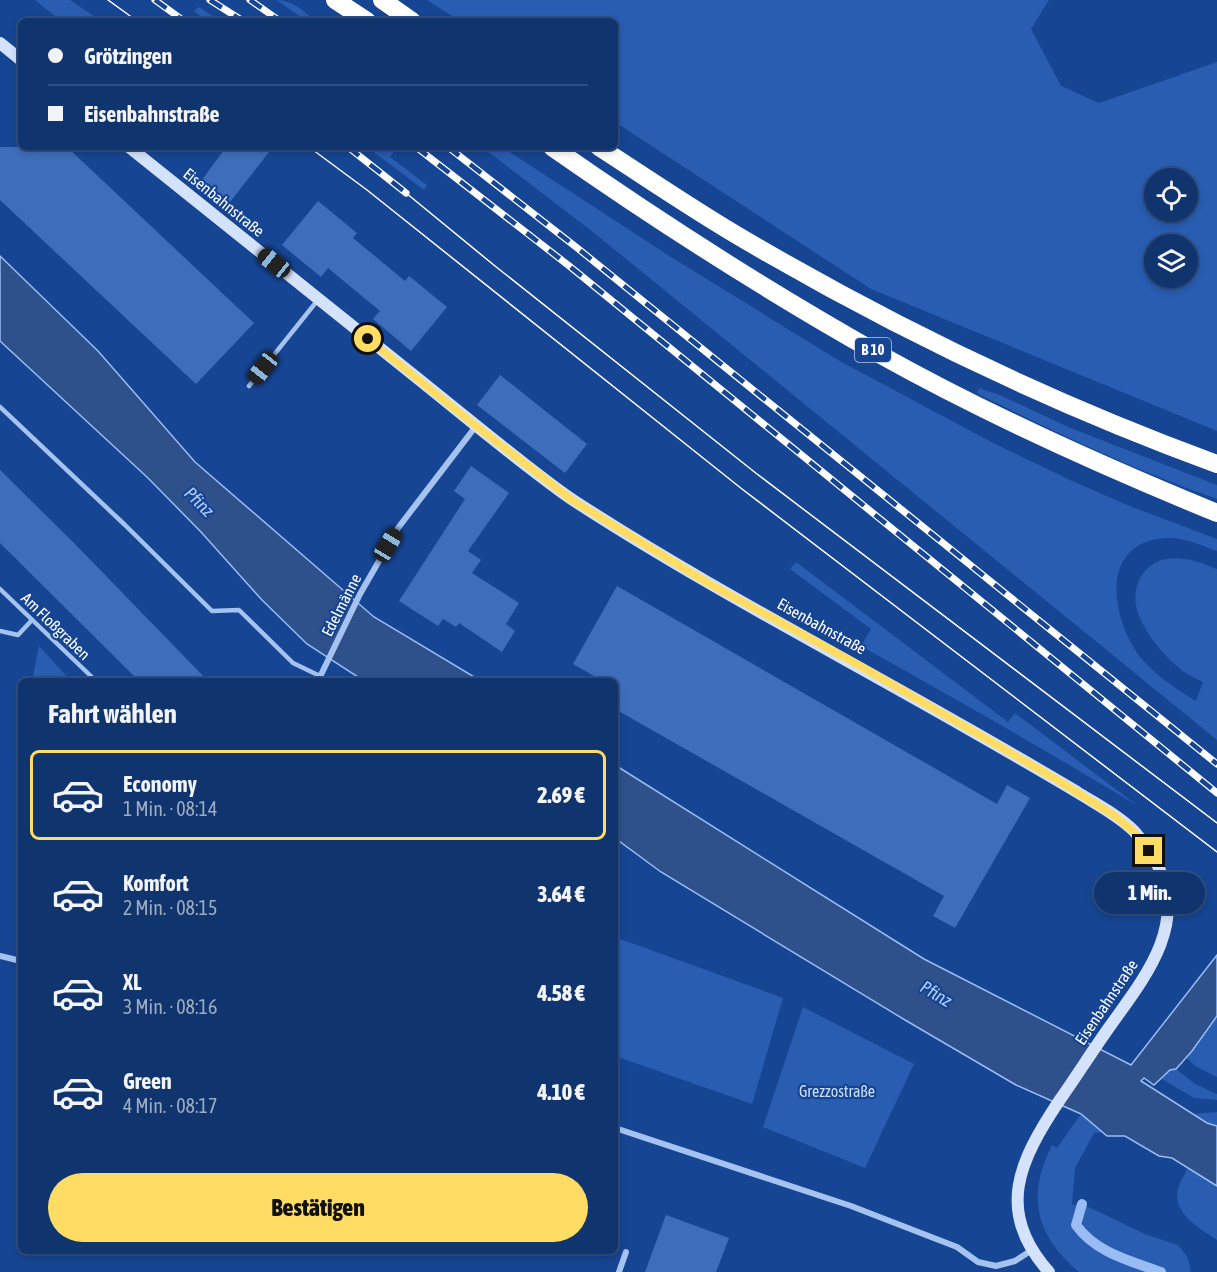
<!DOCTYPE html>
<html lang="de">
<head>
<meta charset="utf-8">
<style>
	:root { --surface:#10346e; --page:#1e3f76; --text:#f1f3f6; --muted:#9caac2; --line:#304f81; --accent:#ffdd65 }
	body { margin:0; font-family:"Asap Condensed",sans-serif; background:var(--page); color:var(--text); height:100vh; display:flex; flex-direction:column; font-size:22px; white-space:nowrap }
	* { box-sizing:border-box; margin:0 }
	p { font-size:20px; color:var(--muted) }
	.icon { flex:none; width:33px; height:33px; fill:none; stroke:currentColor; stroke-width:2; stroke-linecap:round; stroke-linejoin:round }
	.map { position:relative; flex:1; overflow:hidden }
	.details { position:absolute; left:18px; top:678px; width:600px; height:576px; display:flex; flex-direction:column; background:var(--surface); border-radius:9px; box-shadow:0 3px 9px #0003,0 0 0 2px var(--line) }
	.details>* { flex:none }
	.top-card { position:absolute; left:18px; top:18px; width:600px; height:132px; border-radius:9px; box-shadow:0 3px 9px #0003,0 0 0 2px var(--line); display:grid; align-content:center; height:132px; padding:0 30px; background:var(--surface) }
	.fabs { position:absolute; left:1144px; top:168px; display:grid; gap:12px }
	.fabs a { display:grid; place-items:center; width:54px; height:54px; border-radius:50%; background:var(--surface); box-shadow:0 3px 9px #0003,0 0 0 2px var(--line); font-size:30px }
	.end { position:absolute; width:27px; height:27px; margin:-14px; border:8px solid #ffdd65; background:#111; box-shadow:0 0 0 3px #111 }
	.from { border-radius:50% }
	.bubble { position:absolute; height:42px; border-radius:21px; background:var(--surface); box-shadow:0 3px 9px #0003,0 0 0 2px var(--line); font-size:20px; font-weight:800; line-height:42px; text-align:center }
	.car { position:absolute; width:18px; height:36px; margin:-18px -9px; border-radius:8px; box-shadow:0 0 4px 2px #0007; background:linear-gradient(#222 24%,#8ab4d8 0 40%,#222 0 76%,#8ab4d8 0 86%,#222 0) }
	.top-card b { display:flex; align-items:center; gap:21px; height:57px; font-size:22px }
	.top-card b+b { border-top:2px solid var(--line) }
	.top-card i { width:15px; height:15px; background:var(--text) }
	ul { padding:0; list-style:none }
	li { display:flex; align-items:center; gap:18px; height:90px; margin:0 12px 9px; padding:0 18px; border:3px solid transparent; border-radius:9px }
	li div { flex:1 }
	li b { display:block; font-size:22px }
	li em { font-style:normal; font-weight:800 }
	li.active { border-color:var(--accent) }
	li>.icon { width:54px; height:54px; stroke-width:1.5 }
	h2 { padding:0 30px; font-size:27px; line-height:72px }
	.button { display:flex; gap:12px; margin-top:auto; padding:12px 30px }
	.button a { flex:1; height:69px; border-radius:36px; background:var(--accent); color:#111; font-size:24px; font-weight:800; line-height:69px; text-align:center }
	.map>svg:first-child { display:block }
	.green { fill:#285db2; fill-rule:evenodd }
	.water { fill:#2f518b; stroke:#98bcf3; stroke-width:1.5 }
	.lines { fill:none; stroke-linecap:round; stroke-linejoin:round }
	.stream { stroke:#98bcf3; stroke-width:10 }
	.building { fill:#3e6ebb }
	.lane { stroke:#a5c3f1; stroke-width:4.5 }
	.street { stroke:#a5c3f1; stroke-width:6 }
	.secondary { stroke:#d4e2fb; stroke-width:12 }
	.highway { stroke:#fff; stroke-width:18 }
	.tram { stroke:#fff; stroke-width:1.5 }
	.rail-casing { stroke:#fff; stroke-width:7 }
	.rail { stroke:#164593; stroke-width:4.5; stroke-dasharray:14; stroke-linecap:butt }
	.route { stroke:#ffdd65; stroke-width:8 }
	.labels { text-anchor:middle; stroke-width:4.5; stroke-linejoin:round; paint-order:stroke }
	.shield { fill:#164593; stroke:#b9c7df; stroke-width:1.5 }
	.shield-label { font-size:15px; font-weight:bold; fill:#fff }
	.street-label { font-size:16px; fill:#fff; stroke:#164593 }
	.park-label { font-size:16px; fill:#ccdffc; stroke:#164593 }
	.water-label { font-size:18px; font-style:italic; fill:#b2cdf8; stroke:#164593 }
</style>
</head>
<body>
<div class="map">
<svg width="1217" height="1272" viewBox="0 0 1217 1272">
	<rect width="100%" height="100%" fill="#164593"/>
	<g class="green">
		<path d="M35,0H70L101,21H61Z"/>
		<path d="M277,0C292,0 304,11 315,21H306Z"/>
		<path d="M427,0H1049L1031,29L1061,86L1099,103L1217,62V431L871,289L615,122V21H460ZM1155,178H1188V212H1155ZM1155,244H1188V278H1155Z"/>
		<path d="M199,7L220,21H206L194,11Z"/>
		<path d="M367,147H397L390,157L427,185L424,190Z"/>
		<path d="M482,147H502L671,257L838,360L993,443L1070,480L1127,505L1217,539V551C1202,546 1184,537 1168,538C1102,540 1109,610 1136,651C1148,670 1177,690 1196,701L1203,682C1195,678 1186,674 1179,668C1163,655 1147,635 1139,616C1129,593 1140,563 1167,559C1184,556 1202,563 1217,569V740L593,232Z"/>
		<path d="M979,388L1000,395L1068,427L1217,485V499C1135,470 1057,433 980,395L977,392Z"/>
		<path d="M796,562L1008,722L1015,713L1138,806C1047,751 954,698 861,646L871,629L790,569Z"/>
		<path d="M39,646L71,681H32Z"/>
		<path d="M615,937L783,998L752,1104L615,1056Z"/>
		<path d="M803,1007L914,1064L865,1168L763,1127Z"/>
		<path d="M1217,1016V1077L1195,1066L1186,1057Z"/>
		<path d="M1176,1069L1195,1084L1217,1094V1100L1194,1098L1162,1079L1170,1070Z"/>
		<path d="M1217,1112V1126L1207,1123L1193,1114Z"/>
		<path d="M1081,1114L1104,1132L1094,1133L1075,1168L1072,1205L1082,1204L1145,1234L1178,1245L1188,1258L1191,1272H1079C1036,1237 1026,1195 1052,1145L1057,1148Z"/>
		<path d="M1188,1167L1217,1186V1240C1200,1228 1172,1214 1178,1189C1180,1182 1185,1174 1188,1167Z"/>
	</g>
	<g class="water">
		<path d="M0,256L98,351L195,462L374,617L481,681H364L307,644L262,600L201,532L148,478L0,341Z"/>
		<path d="M615,765L924,959L1131,1065L1217,955V1016L1192,1051L1176,1069L1170,1070L1154,1085L1144,1078L1141,1081L1207,1123L1217,1126V1186L1172,1158L1159,1156L1125,1136H1107L1081,1114L1016,1085L905,1020L661,872L615,838Z"/>
	</g>
	<g class="lines">
		<path class="stream" d="M1082,1204L1076,1225C1096,1253 1131,1261 1161,1272"/>
	</g>
	<g class="building">
		<path d="M0,147H67L254,323L196,384L0,200Z"/>
		<path d="M226,147H273L230,202L202,180Z"/>
		<path d="M318,201L357,233L353,238L405,281L409,276L447,307L411,351L373,319L380,311L328,268L321,277L282,245Z"/>
		<path d="M500,375L587,444L565,473L477,405Z"/>
		<path d="M471,466L509,493L468,551L481,560L472,573L519,603L506,624L515,631L502,652L459,623L456,627L443,619L438,626L399,601L465,499L454,491Z"/>
		<path d="M0,470L74,543L208,681H139L0,543Z"/>
		<path d="M617,586L997,804L1007,785L1030,798L955,928L933,916L944,896L615,709V681H603L573,664Z"/>
		<path d="M666,1215L729,1238L716,1272H645Z"/>
	</g>
	<g class="lines">
		<g class="lane">
			<path d="M249,386L317,301"/>
			<path d="M0,407L125,525L212,611L239,610L293,663L320,676"/>
			<path d="M0,589L96,681"/>
			<path d="M0,631L18,635L32,620"/>
		</g>
		<g class="street">
			<path d="M318,681L360,594L398,528L476,426"/>
			<path d="M0,956L21,961"/>
			<path d="M615,1128L851,1206L957,1247L978,1262L996,1266L1015,1261L1032,1250"/>
			<path d="M619,1272L626,1252"/>
		</g>
		<g class="secondary">
			<path d="M0,43L21,60"/>
			<path d="M129,147C221,221 314,295 406,369C446,401 486,434 527,466C543,478 559,491 576,502C704,585 840,655 972,731C1007,751 1042,771 1077,792C1096,804 1118,815 1134,831C1143,841 1152,855 1158,866C1189,927 1141,982 1108,1029C1091,1053 1076,1077 1059,1101C1020,1160 994,1211 1049,1272"/>
		</g>
		<g class="highway">
			<path d="M335,0L367,21"/>
			<path d="M382,0L412,21"/>
			<path d="M552,147C658,221 767,291 879,354C988,415 1102,466 1217,513"/>
			<path d="M599,147C647,178 695,211 745,240C895,328 1053,404 1217,464"/>
		</g>
		<g class="tram">
			<path d="M108,0L137,21"/>
			<path d="M309,147L367,190L742,489L1217,852"/>
			<path d="M406,193L495,266L757,474L1217,823"/>
		</g>
		<defs>
			<g id="rail">
				<path d="M155,0L184,21"/>
				<path d="M210,0L243,21"/>
				<path d="M250,0L280,21"/>
				<path d="M348,147L406,193"/>
				<path d="M416,147L568,265L1217,793"/>
				<path d="M448,147L576,247L1217,764"/>
			</g>
		</defs>
		<use href="#rail" class="rail-casing"/>
		<use href="#rail" class="rail"/>
	</g>
	<g class="lines">
		<path class="route" d="M368,339L476,426L572,500L708,583L853,662L1054,778L1115,816L1134,832L1149,851"/>
	</g>
	<g class="labels">
		<rect class="shield" x="855" y="338" width="36" height="24" rx="4.5"/>
		<g class="shield-label">
			<text x="873" y="355">B 10</text>
		</g>
		<g class="street-label">
			<text transform="translate(224 202) rotate(39)" y="6">Eisenbahnstraße</text>
			<text transform="translate(341 605) rotate(-63)" y="6">Edelmänne</text>
			<text transform="translate(56 626) rotate(44)" y="6">Am Floßgraben</text>
			<text transform="translate(822 626) rotate(29)" y="6">Eisenbahnstraße</text>
			<text transform="translate(1106 1002) rotate(-56)" y="6">Eisenbahnstraße</text>
		</g>
		<g class="park-label">
			<text x="837" y="1097">Grezzostraße</text>
		</g>
		<g class="water-label">
			<text transform="translate(199 502) rotate(45)" y="6">Pfinz</text>
			<text transform="translate(936 994) rotate(31)" y="6">Pfinz</text>
		</g>
	</g>
</svg>
<div class="fabs">
<a><svg class="icon" aria-label="locate" viewBox="0 0 24 24"><circle cx="12" cy="12" r="6"/><path d="M12 2v4M12 18v4M2 12h4M18 12h4"/></svg></a>
<a><svg class="icon" aria-label="layers" viewBox="0 0 24 24"><path d="M12 4l9 5-9 5-9-5zM3 14l9 5 9-5"/></svg></a>
</div>
<i class="end from" style="left:368px;top:339px"></i>
<i class="end" style="left:1149px;top:851px"></i>
<div class="bubble" style="left:1094px;top:872px;width:111px">1 Min.</div>
<i class="car" style="left:274px;top:263px;rotate:309deg"></i>
<i class="car" style="left:263px;top:368px;rotate:218deg"></i>
<i class="car" style="left:388px;top:545px;rotate:31deg"></i>
<div class="top-card">
<b><i class="from"></i>Grötzingen</b>
<b><i></i>Eisenbahnstraße</b>
</div>
<section class="details">
<h2>Fahrt wählen</h2>
<ul>
<li class="active"><svg class="icon" aria-label="car" viewBox="0 0 24 24"><path d="M5 17H2v-5l4-1 3-4h7l3 4 3 1v5h-3M9 17h6M6 11h13"/><circle cx="7" cy="17" r="2"/><circle cx="17" cy="17" r="2"/></svg><div><b>Economy</b><p>1 Min. · 08:14</p></div><em>2.69 €</em></li>
<li><svg class="icon" aria-label="car" viewBox="0 0 24 24"><path d="M5 17H2v-5l4-1 3-4h7l3 4 3 1v5h-3M9 17h6M6 11h13"/><circle cx="7" cy="17" r="2"/><circle cx="17" cy="17" r="2"/></svg><div><b>Komfort</b><p>2 Min. · 08:15</p></div><em>3.64 €</em></li>
<li><svg class="icon" aria-label="car" viewBox="0 0 24 24"><path d="M5 17H2v-5l4-1 3-4h7l3 4 3 1v5h-3M9 17h6M6 11h13"/><circle cx="7" cy="17" r="2"/><circle cx="17" cy="17" r="2"/></svg><div><b>XL</b><p>3 Min. · 08:16</p></div><em>4.58 €</em></li>
<li><svg class="icon" aria-label="car" viewBox="0 0 24 24"><path d="M5 17H2v-5l4-1 3-4h7l3 4 3 1v5h-3M9 17h6M6 11h13"/><circle cx="7" cy="17" r="2"/><circle cx="17" cy="17" r="2"/></svg><div><b>Green</b><p>4 Min. · 08:17</p></div><em>4.10 €</em></li>
</ul>
<div class="button"><a>Bestätigen</a></div>
</section>
</div>
</body>
</html>
